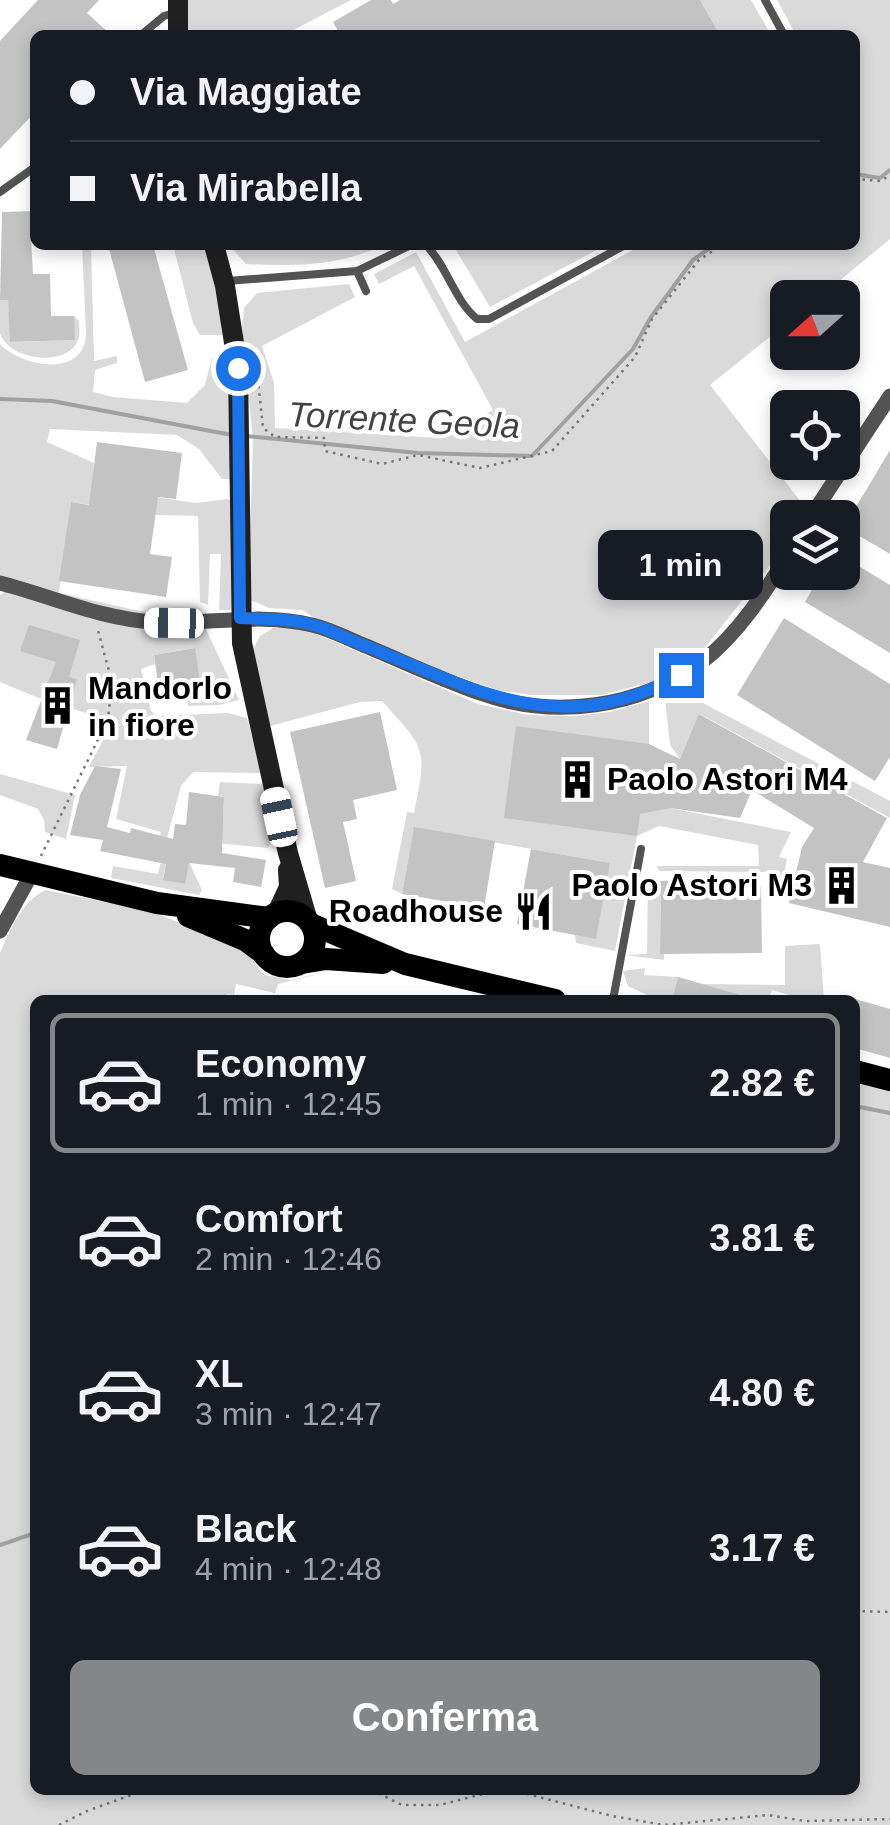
<!DOCTYPE html>
<html lang="it">
<head>
<meta charset="utf-8">
<style>
	:root { --surface:#171b24; --page:#242831; --text:#f1f3f6; --muted:#9ea1a6; --line:#363941; --accent:#858687 }
	body { margin:0; font-family:Helvetica,sans-serif; background:var(--page); color:var(--text); height:100vh; display:flex; flex-direction:column; font-size:38px; white-space:nowrap }
	* { box-sizing:border-box; margin:0 }
	p { font-size:32px; color:var(--muted) }
	.icon { flex:none; width:55px; height:55px; fill:none; stroke:currentColor; stroke-width:2; stroke-linecap:round; stroke-linejoin:round }
	.map { position:relative; flex:1; overflow:hidden }
	.details { position:absolute; left:30px; top:995px; width:830px; height:800px; display:flex; flex-direction:column; background:var(--surface); border-radius:15px; box-shadow:0 5px 15px #0003 }
	.details>* { flex:none }
	.hud { position:absolute; left:30px; top:30px; width:830px; height:220px; border-radius:15px; box-shadow:0 5px 15px #0003; display:grid; align-content:center; height:220px; padding:0 40px; background:var(--surface) }
	.needle { width:65px; rotate:249deg }
	.controls { position:absolute; left:770px; top:280px; display:grid; gap:20px }
	.controls a { display:grid; place-items:center; width:90px; height:90px; border-radius:15px; background:var(--surface); box-shadow:0 5px 15px #0003; font-size:50px }
	.end { position:absolute; width:45px; height:45px; margin:-22px; border:12px solid #1a73e8; background:#fff; box-shadow:0 0 0 5px #fff }
	.from { border-radius:50% }
	.bubble { position:absolute; height:70px; border-radius:15px; background:var(--surface); box-shadow:0 5px 15px #0003; font-size:32px; font-weight:800; line-height:70px; text-align:center }
	.car { position:absolute; width:30px; height:60px; margin:-30px -15px; border-radius:12px; box-shadow:0 0 8px 2px #0007; background:linear-gradient(#fff 24%,#345 0 40%,#fff 0 76%,#345 0 86%,#fff 0) }
	.hud b { display:flex; align-items:center; gap:35px; height:95px; font-size:38px }
	.hud b+b { border-top:2px solid var(--line) }
	.hud i { width:25px; height:25px; background:var(--text) }
	ul { padding:18px 0 0; list-style:none }
	li { display:flex; align-items:center; gap:30px; height:140px; margin:0 20px 15px; padding:0 20px; border:5px solid transparent; border-radius:15px }
	li div { flex:1 }
	li b { display:block; font-size:38px }
	li em { font-style:normal; font-weight:800 }
	li.selected { border-color:var(--accent) }
	li>.icon { width:90px; height:90px; stroke-width:1.5 }
	.cta { display:flex; gap:20px; margin-top:auto; padding:20px 40px }
	.cta a { flex:1; height:115px; border-radius:15px; background:var(--accent); color:#fff; font-size:40px; font-weight:800; line-height:115px; text-align:center }
	.map>svg:first-child { display:block }
	.green { fill:#dadada }
	.lines { fill:none; stroke-linecap:round; stroke-linejoin:round }
	.stream { stroke:#a1a1a1; stroke-width:4 }
	.building { fill:#c3c3c3 }
	.path { stroke:#757575; stroke-width:2.5; stroke-dasharray:2.5 5; stroke-linecap:butt }
	.lane { stroke:#535353; stroke-width:8 }
	.street { stroke:#535353; stroke-width:15 }
	.secondary { stroke:#202020; stroke-width:20 }
	.primary { stroke:#000; stroke-width:22 }
	.route { stroke:#1a73e8; stroke-width:12 }
	.labels { text-anchor:middle; stroke-width:8; stroke-linejoin:round; paint-order:stroke }
	.poi-label { font-size:32px; font-weight:bold; fill:#000; stroke:#fff; text-anchor:start }
	.water-label { font-size:35px; font-style:italic; fill:#424242; stroke:#fff }
</style>
</head>
<body>
<div class="map">
<svg width="890" height="1825" viewBox="0 0 890 1825">
	<rect width="100%" height="100%" fill="#fff"/>
	<g class="green">
		<path d="M187,0H351L284,35H188Z"/>
		<path d="M700,0H751L771,35H720Z"/>
		<path d="M777,0H890V239L820,297L788,298L787,323L710,385L805,507L799,517L788,518L787,536L771,564L703,650L681,668L655,681L602,695H530L498,690L343,637L302,610L269,608L248,599L253,440L242,328L244,308L257,293L349,284L355,297L262,346L274,383L275,428L440,438L493,410L414,266L379,284L374,274L416,252L465,342L642,245H855V35H796Z"/>
		<path d="M82,245H91L94,361L117,356V363L95,370L93,392L113,397L187,403L205,385L212,358L230,361L233,479H222L199,449L177,435L50,429L47,442L94,463L92,488L196,503L228,499L234,505L233,610H219L221,554H210L208,605L200,602L198,516L156,515L71,502L59,593L167,617L151,619L0,579V344C22,367 85,379 86,333Z"/>
		<path d="M173,245H204L220,307L222,335H200L193,323Z"/>
		<path d="M229,245H382C339,267 294,266 246,264Z"/>
		<path d="M453,245H606L490,307Z"/>
		<path d="M0,300H8L11,342L74,340V316L79,321C79,326 80,332 79,337C71,369 8,361 0,333C0,323 0,310 0,300Z"/>
		<path d="M7,590L153,628L205,627L239,700L219,705L188,706L185,689L201,686L194,648L154,655L155,664L141,669L151,711L156,716L228,713L247,718L262,773L193,772L181,786L164,849L168,852L163,879L184,884L189,862L202,890L199,895L111,878L113,866L158,874L163,853L155,855L161,832L116,819L127,766L89,767L113,721L46,701L0,682V595Z"/>
		<path d="M273,628H295L321,636L478,704L528,715L574,716L610,712L649,701V744L655,805L791,832L779,857L787,859L782,885L772,883L769,872L659,871L657,866H759L758,845L659,826L637,836L615,951L576,943L575,935L596,938L609,863L414,828L402,894L392,889L407,812L414,813C428,746 425,749 382,701L360,702L270,726L253,649L260,636Z"/>
		<path d="M674,688L890,801V818L700,714L680,759L670,745L665,699H674Z"/>
		<path d="M0,774L75,795L66,839L45,832L44,820L38,809L0,795Z"/>
		<path d="M220,782L264,784L273,838L268,848L194,841L223,824L224,797L218,796Z"/>
		<path d="M648,881H661L660,953L664,954V960L625,955L647,954Z"/>
		<path d="M46,890L153,912L244,949L265,975L290,980L338,969L278,984L275,993L236,984L234,995L227,994L225,1000H35V1790H855V1083L890,1091V1825H0V953C10,931 22,900 46,890Z"/>
		<path d="M820,944L824,1000H807L772,990L768,1000H759L702,984L785,985V946Z"/>
		<path d="M645,968L644,975L678,977L672,1000H658L628,986L623,971Z"/>
	</g>
	<g class="lines">
		<g class="stream">
			<path d="M855,174L880,178L890,170"/>
			<path d="M0,399L52,401L232,435"/>
			<path d="M246,436L418,453L532,456L633,349L651,317L693,260L714,245"/>
			<path d="M855,1106L890,1113"/>
			<path d="M0,1545L35,1533"/>
		</g>
	</g>
	<g class="building">
		<path d="M38,0H99L87,13L111,35H35V112L0,149V41Z"/>
		<path d="M371,0H391L393,4L400,0H700L720,35H340L333,22Z"/>
		<path d="M35,211V237H31L33,274H50L51,316H74L75,340L10,342L8,300H0L2,212Z"/>
		<path d="M108,245H153L188,370L145,382Z"/>
		<path d="M97,442L182,453L176,499L158,497L150,554L172,557L166,597L59,581L71,502L89,505Z"/>
		<path d="M890,450V554L844,527Z"/>
		<path d="M842,556L890,585V653L805,602L822,572H842Z"/>
		<path d="M784,618L890,684V757L875,781L737,695Z"/>
		<path d="M29,625L80,640L69,677L77,679L57,749L26,740L56,662L20,651Z"/>
		<path d="M195,648L201,687L174,691L172,681L158,683L154,655Z"/>
		<path d="M380,712L397,790L353,800L357,819L343,822L356,881L325,888L290,732Z"/>
		<path d="M699,714L887,818L863,862L890,868V927L789,903L802,847L814,828L752,790L740,818L670,808L640,814L637,836L504,818L516,726L649,744L680,759Z"/>
		<path d="M95,766L121,769L107,827L130,833L131,828L173,839L175,824L186,825L189,792L224,797L222,853L266,860L261,887L233,882L235,868L189,863L185,884L163,880L166,864L100,851L103,840L70,835L80,795Z"/>
		<path d="M414,827L495,841L484,908L402,894Z"/>
		<path d="M531,849L610,863L596,939L517,924Z"/>
		<path d="M684,880V888L761,887L762,953L660,954L661,881Z"/>
		<path d="M678,977L748,997V1000H672Z"/>
		<path d="M855,999L890,1009V1058L855,1048Z"/>
	</g>
	<g class="lines">
		<g class="path">
			<path d="M855,179L881,181L890,175"/>
			<path d="M257,371L263,428L275,437L324,438L325,451L382,464L418,455L480,468L552,451L635,357L652,319L699,260L722,245"/>
			<path d="M41,856L108,719L112,682L97,627"/>
			<path d="M855,1611L890,1612"/>
			<path d="M372,1790L402,1805H440L498,1790"/>
			<path d="M512,1790L612,1816L664,1825L768,1815L805,1821L890,1819"/>
			<path d="M59,1825L87,1811L145,1790"/>
		</g>
		<g class="lane">
			<path d="M765,0L784,35"/>
			<path d="M141,35L164,16L174,13"/>
			<path d="M0,192L35,167"/>
			<path d="M426,245C447,266 454,300 477,319H489L625,245"/>
			<path d="M357,271L366,291"/>
			<path d="M227,281L357,271L411,245"/>
			<path d="M613,1000L641,849"/>
		</g>
		<g class="street">
			<path d="M810,518L890,396"/>
			<path d="M0,583C51,596 101,619 154,622C207,625 259,612 312,625C329,629 345,637 361,644C400,660 440,679 480,693C554,720 640,708 703,661C738,634 765,592 788,555"/>
			<path d="M0,931L32,873"/>
		</g>
		<g class="secondary">
			<path d="M178,35V0"/>
			<path d="M214,245L225,286L238,368L242,643L288,853L308,921"/>
			<path d="M277,913L289,887L288,870"/>
		</g>
		<g class="primary">
			<path d="M0,865L157,903L269,918"/>
			<circle cx="287" cy="939" r="28"/>
			<path d="M188,916L245,940L264,954"/>
			<path d="M311,924L405,964L555,1000"/>
			<path d="M302,963L326,959L383,963"/>
			<path d="M855,1071L890,1080"/>
		</g>
	</g>
	<g class="lines">
		<path class="route" d="M238,368L240,618C265,619 292,618 317,626C333,631 350,640 366,646C479,692 562,740 681,675"/>
	</g>
	<defs>
		<symbol id="building-bare" viewBox="-9 -9 18 18"><path d="M-4-6H4V6H1V3H-1V6H-4ZM-2.5-4.3h1.7v1.8h-1.7ZM.8-4.3h1.7v1.8H.8ZM-2.5-1h1.7V.8h-1.7ZM.8-1h1.7V.8H.8Z" fill="#000" stroke="#fff" stroke-width="2.5" paint-order="stroke"/></symbol>
		<symbol id="restaurant-bare" viewBox="-9 -9 18 18"><path d="M-5-6h1v4h1v-4h1v4h1v-4h1v5L-1.5 .5V6h-2V.5L-5-1ZM5-6V6H3V1.5H1.5Q1.5-4 5-6Z" fill="#000" stroke="#fff" stroke-width="2.5" paint-order="stroke"/></symbol>
	</defs>
	<g fill-rule="evenodd">
		<use href="#building-bare" x="30" y="678" width="55" height="55"/>
		<use href="#building-bare" x="550" y="752" width="55" height="55"/>
		<use href="#building-bare" x="814" y="858" width="55" height="55"/>
		<use href="#restaurant-bare" x="506" y="884" width="55" height="55"/>
	</g>
	<g class="labels">
		<g class="poi-label">
			<text x="88" y="699">Mandorlo<tspan x="88" dy="37">in fiore</tspan></text>
			<text x="607" y="790">Paolo Astori M4</text>
			<text x="812" y="896" text-anchor="end">Paolo Astori M3</text>
			<text x="503" y="922" text-anchor="end">Roadhouse</text>
		</g>
		<g class="water-label">
			<text transform="translate(404 420) rotate(3)" y="12">Torrente Geola</text>
		</g>
	</g>
</svg>
<div class="controls">
<a><svg class="needle" viewBox="-14 -14 28 28"><path d="M0-13l5 13h-10z" fill="#e53935"/><path d="M0 13l5-13h-10z" fill="#9ea1a6"/></svg></a>
<a><svg class="icon" aria-label="locate" viewBox="0 0 24 24"><circle cx="12" cy="12" r="6"/><path d="M12 2v4M12 18v4M2 12h4M18 12h4"/></svg></a>
<a><svg class="icon" aria-label="layers" viewBox="0 0 24 24"><path d="M12 4l9 5-9 5-9-5zM3 14l9 5 9-5"/></svg></a>
</div>
<i class="end from" style="left:238px;top:368px"></i>
<i class="end" style="left:681px;top:675px"></i>
<div class="bubble" style="left:598px;top:530px;width:165px">1 min</div>
<i class="car" style="left:174px;top:623px;rotate:271deg"></i>
<i class="car" style="left:279px;top:817px;rotate:348deg"></i>
<div class="hud">
<b><i class="from"></i>Via Maggiate</b>
<b><i></i>Via Mirabella</b>
</div>
<section class="details">
<ul>
<li class="selected"><svg class="icon" aria-label="car" viewBox="0 0 24 24"><path d="M5 17H2v-5l4-1 3-4h7l3 4 3 1v5h-3M9 17h6M6 11h13"/><circle cx="7" cy="17" r="2"/><circle cx="17" cy="17" r="2"/></svg><div><b>Economy</b><p>1 min · 12:45</p></div><em>2.82 €</em></li>
<li><svg class="icon" aria-label="car" viewBox="0 0 24 24"><path d="M5 17H2v-5l4-1 3-4h7l3 4 3 1v5h-3M9 17h6M6 11h13"/><circle cx="7" cy="17" r="2"/><circle cx="17" cy="17" r="2"/></svg><div><b>Comfort</b><p>2 min · 12:46</p></div><em>3.81 €</em></li>
<li><svg class="icon" aria-label="car" viewBox="0 0 24 24"><path d="M5 17H2v-5l4-1 3-4h7l3 4 3 1v5h-3M9 17h6M6 11h13"/><circle cx="7" cy="17" r="2"/><circle cx="17" cy="17" r="2"/></svg><div><b>XL</b><p>3 min · 12:47</p></div><em>4.80 €</em></li>
<li><svg class="icon" aria-label="car" viewBox="0 0 24 24"><path d="M5 17H2v-5l4-1 3-4h7l3 4 3 1v5h-3M9 17h6M6 11h13"/><circle cx="7" cy="17" r="2"/><circle cx="17" cy="17" r="2"/></svg><div><b>Black</b><p>4 min · 12:48</p></div><em>3.17 €</em></li>
</ul>
<div class="cta"><a>Conferma</a></div>
</section>
</div>
</body>
</html>
